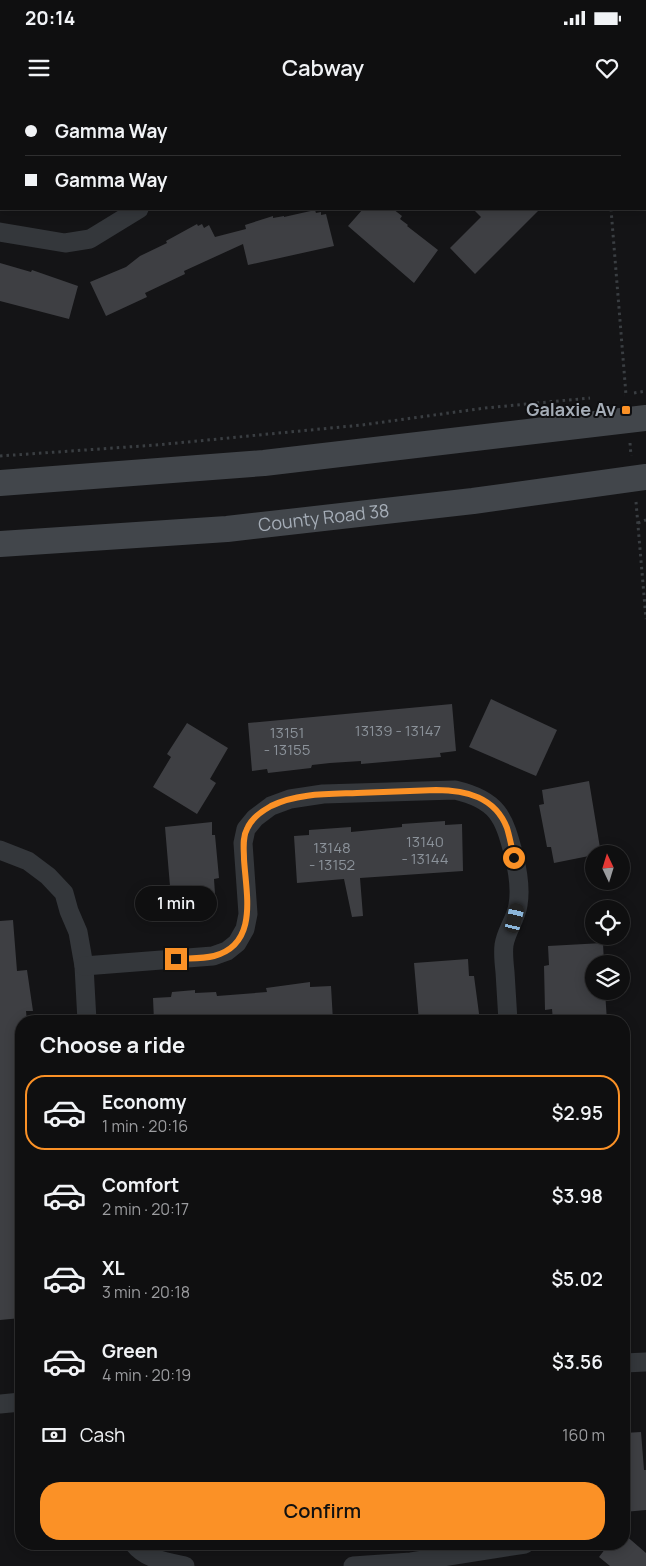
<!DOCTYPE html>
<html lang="en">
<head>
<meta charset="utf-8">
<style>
	:root { --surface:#0f0f10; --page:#181819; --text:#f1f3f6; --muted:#9b9c9f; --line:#2f2f30; --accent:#fb9126 }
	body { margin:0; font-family:Manrope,sans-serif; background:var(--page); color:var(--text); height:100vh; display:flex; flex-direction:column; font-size:19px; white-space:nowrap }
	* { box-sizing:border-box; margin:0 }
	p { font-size:16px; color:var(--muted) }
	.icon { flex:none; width:28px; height:28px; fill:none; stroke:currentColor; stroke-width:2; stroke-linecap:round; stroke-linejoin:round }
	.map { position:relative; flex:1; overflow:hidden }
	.panel { position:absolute; left:15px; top:915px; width:615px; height:535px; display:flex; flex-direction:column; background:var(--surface); border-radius:20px; box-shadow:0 2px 12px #0003,0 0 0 1px var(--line) }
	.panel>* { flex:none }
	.guide { position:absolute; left:0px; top:0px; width:646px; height:110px; box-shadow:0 2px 12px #0003,0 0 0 1px var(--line); display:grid; align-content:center; height:110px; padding:0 25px; background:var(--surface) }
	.needle { width:32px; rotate:356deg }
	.tools { position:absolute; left:585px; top:745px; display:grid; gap:10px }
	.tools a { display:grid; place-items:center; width:45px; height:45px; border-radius:50%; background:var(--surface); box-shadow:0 2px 12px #0003,0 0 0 1px var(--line); font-size:25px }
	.end { position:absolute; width:22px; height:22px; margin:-11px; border:6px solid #fb9126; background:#111; box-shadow:0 0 0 2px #111 }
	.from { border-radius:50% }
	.bubble { position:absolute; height:35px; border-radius:18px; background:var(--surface); box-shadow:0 2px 12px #0003,0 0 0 1px var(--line); font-size:16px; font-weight:600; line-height:35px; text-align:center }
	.car { position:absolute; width:15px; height:30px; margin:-15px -8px; border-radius:6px; box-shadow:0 0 4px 1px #0007; background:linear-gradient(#222 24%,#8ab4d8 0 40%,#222 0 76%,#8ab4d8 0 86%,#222 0) }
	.guide b { display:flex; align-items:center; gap:18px; height:48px; font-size:19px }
	.guide b+b { border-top:1px solid var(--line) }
	.guide i { width:12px; height:12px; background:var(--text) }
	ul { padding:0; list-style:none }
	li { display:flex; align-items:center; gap:15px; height:75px; margin:0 10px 8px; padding:0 15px; border:2px solid transparent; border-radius:20px }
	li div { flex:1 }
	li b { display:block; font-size:19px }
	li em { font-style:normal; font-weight:600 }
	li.on { border-color:var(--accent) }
	li>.icon { width:45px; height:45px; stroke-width:1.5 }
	h2 { padding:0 25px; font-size:22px; line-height:60px }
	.pay { display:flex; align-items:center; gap:12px; height:55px; padding:0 25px; font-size:19px }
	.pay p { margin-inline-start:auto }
	.cta { display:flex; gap:10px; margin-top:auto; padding:10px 25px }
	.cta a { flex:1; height:58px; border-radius:20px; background:var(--accent); color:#111; font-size:20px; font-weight:600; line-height:58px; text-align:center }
	.status { display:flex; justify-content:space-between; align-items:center; height:35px; padding:0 25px; background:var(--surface); direction:ltr }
	.status svg { height:14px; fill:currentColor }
	header { display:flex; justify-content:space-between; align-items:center; height:65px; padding:0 25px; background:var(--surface); font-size:22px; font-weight:600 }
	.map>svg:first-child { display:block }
	.building { fill:#3e3f43 }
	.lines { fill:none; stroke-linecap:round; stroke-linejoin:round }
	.path { stroke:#3a3e42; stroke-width:3; stroke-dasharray:2.5 4; stroke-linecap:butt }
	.street { stroke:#34373b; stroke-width:19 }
	.secondary { stroke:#42464b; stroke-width:26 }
	.route { stroke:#fb9126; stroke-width:6 }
	.poi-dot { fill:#fb9126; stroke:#0f0f11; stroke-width:2 }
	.labels { text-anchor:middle; stroke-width:4; stroke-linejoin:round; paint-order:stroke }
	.number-label { font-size:15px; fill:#8b929a }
	.poi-label { font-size:18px; font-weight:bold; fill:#a5adb7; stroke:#0f0f11; text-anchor:end }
	.street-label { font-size:18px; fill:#a5adb7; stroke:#0f0f11 }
</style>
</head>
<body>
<div class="status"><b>20:14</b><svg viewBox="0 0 49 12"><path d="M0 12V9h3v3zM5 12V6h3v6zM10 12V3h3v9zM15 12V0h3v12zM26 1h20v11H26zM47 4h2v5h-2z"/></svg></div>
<header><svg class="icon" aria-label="menu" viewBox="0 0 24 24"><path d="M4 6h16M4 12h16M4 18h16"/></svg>Cabway<svg class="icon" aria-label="heart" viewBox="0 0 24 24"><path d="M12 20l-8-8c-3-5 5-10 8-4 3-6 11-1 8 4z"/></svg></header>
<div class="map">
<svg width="646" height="1466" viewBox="0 0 646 1466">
	<rect width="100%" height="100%" fill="#141416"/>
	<g class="building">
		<path d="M363,109H393L402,116L400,119L408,125L407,126L438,150L414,183L348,126Z"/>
		<path d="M473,109H540L475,174L450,148L481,117Z"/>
		<path d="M315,110L316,113L321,112V115L326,114L334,146L248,165L243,144L184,171L185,174L145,193L147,197L106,216L90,182L126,167L140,156L167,143L166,141L197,124L198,126L202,124L204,128L209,125L215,137L246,129L245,125L273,116V118L284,116V117Z"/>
		<path d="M0,163L31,172L32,170L78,186L69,219L0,201Z"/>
		<path d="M491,599L557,630L536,676L469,647Z"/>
		<path d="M452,604L456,651L440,653L441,657L361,664V661L330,663L312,665L311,668L268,673L267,669L252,671L248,623Z"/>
		<path d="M187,623L228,648L210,679L216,683L197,714L153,687L171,657L167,654Z"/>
		<path d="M589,681L601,754H594V755L554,763L551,747H547L539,705L544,704L542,690Z"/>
		<path d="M445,721V725L462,724L463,771L360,778L363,816L352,817L344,779L297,783L294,736L309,735V730L351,727V732L402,727V724Z"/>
		<path d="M212,722V735H215L219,778L214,779L215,794L171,798L165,727Z"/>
		<path d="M13,820L17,871L27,870L33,911H26L27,921H21V1218L0,1220V821Z"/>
		<path d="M603,843L604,864H594V891H605L607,921H553L552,909L545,910L544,866L549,865L548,846Z"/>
		<path d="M468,859L469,876H474L480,921H419L414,863Z"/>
		<path d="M310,882V887L331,886L333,921H154L153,898L171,897L172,892L195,890V893L216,892L217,896L267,892L266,888Z"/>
		<path d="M641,1332L644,1370H646V1410L624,1412V1333Z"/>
		<path d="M624,1434L646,1453V1466H610L599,1457L609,1444H624Z"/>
	</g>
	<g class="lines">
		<g class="path">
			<path d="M602,0V1"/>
			<path d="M611,109L626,295H624"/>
			<path d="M634,293L646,291"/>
			<path d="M630,343L631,356"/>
			<path d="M0,356L156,345L362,325L485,308L590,298"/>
			<path d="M636,402L646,519"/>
			<path d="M638,423L646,420"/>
		</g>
		<g class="street">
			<path d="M438,0L439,1"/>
			<path d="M0,132L65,143L90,139L139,109"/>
			<path d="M0,750L28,761L48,776L64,793L69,811L78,832L84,866L87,921"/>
			<path d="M84,866L213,856L227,851L237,843L245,829L248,814L243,743L246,729L255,718L271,706L290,699L323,694L455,690C498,700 504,717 514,756C518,772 521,788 518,805C516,819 506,831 504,845C503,853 504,863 505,872C506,888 507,905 508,921"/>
			<path d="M624,1263L646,1262"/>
			<path d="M0,1304L21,1302"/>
			<path d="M134,1444C146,1459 166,1462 185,1466"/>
			<path d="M353,1466L411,1462L525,1444"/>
		</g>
		<g class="secondary">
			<path d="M0,383L264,363L646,318"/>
			<path id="s1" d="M0,444L227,429L473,401L646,377"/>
		</g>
	</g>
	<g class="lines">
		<path class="route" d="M176,859C188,858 202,859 214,856C259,844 246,794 244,759C244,749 242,738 247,729C251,719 262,711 271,706C297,693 329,694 357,693C383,692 410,691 436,690C466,690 495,697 507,728C510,738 512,749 514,758"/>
	</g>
	<rect class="poi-dot" x="621" y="305" width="10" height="10" rx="2.5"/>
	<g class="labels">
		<g class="number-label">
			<text x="398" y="636">13139 - 13147</text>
			<text x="287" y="638">13151<tspan x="287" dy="17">- 13155</tspan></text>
			<text x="425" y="747">13140<tspan x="425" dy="17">- 13144</tspan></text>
			<text x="332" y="753">13148<tspan x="332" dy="17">- 13152</tspan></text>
		</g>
		<g class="poi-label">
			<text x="616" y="316">Galaxie Av</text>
		</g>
		<g class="street-label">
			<text dy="6" stroke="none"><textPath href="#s1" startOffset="325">County Road 38</textPath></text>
		</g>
	</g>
</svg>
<div class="tools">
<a><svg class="needle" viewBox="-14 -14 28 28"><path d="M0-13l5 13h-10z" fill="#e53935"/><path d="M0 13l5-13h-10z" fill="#9b9c9f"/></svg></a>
<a><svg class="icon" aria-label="locate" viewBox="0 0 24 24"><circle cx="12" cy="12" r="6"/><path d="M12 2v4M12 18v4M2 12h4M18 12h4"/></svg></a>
<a><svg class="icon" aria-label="layers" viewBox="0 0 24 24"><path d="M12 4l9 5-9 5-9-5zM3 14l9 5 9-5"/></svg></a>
</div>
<i class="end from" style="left:514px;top:758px"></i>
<i class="end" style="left:176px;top:859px"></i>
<div class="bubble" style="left:135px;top:786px;width:82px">1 min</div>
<i class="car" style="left:515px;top:818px;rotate:13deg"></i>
<div class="guide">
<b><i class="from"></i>Gamma Way</b>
<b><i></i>Gamma Way</b>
</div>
<section class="panel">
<h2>Choose a ride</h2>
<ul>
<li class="on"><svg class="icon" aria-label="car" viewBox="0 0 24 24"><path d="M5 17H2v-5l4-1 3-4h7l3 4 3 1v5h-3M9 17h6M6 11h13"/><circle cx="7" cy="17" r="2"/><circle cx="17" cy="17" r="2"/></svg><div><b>Economy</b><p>1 min · 20:16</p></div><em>$2.95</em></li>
<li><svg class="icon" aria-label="car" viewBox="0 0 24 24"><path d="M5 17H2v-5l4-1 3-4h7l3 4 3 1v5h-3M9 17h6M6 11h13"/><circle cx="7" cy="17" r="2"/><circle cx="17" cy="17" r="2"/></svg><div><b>Comfort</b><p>2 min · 20:17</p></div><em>$3.98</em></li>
<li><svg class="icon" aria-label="car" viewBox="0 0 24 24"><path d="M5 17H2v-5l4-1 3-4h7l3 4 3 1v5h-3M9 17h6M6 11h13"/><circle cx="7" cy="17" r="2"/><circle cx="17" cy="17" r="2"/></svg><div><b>XL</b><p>3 min · 20:18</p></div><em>$5.02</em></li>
<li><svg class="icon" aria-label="car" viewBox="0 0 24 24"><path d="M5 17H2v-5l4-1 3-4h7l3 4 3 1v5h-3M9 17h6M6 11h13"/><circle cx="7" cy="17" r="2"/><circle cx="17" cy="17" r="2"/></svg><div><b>Green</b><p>4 min · 20:19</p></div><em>$3.56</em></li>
</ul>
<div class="pay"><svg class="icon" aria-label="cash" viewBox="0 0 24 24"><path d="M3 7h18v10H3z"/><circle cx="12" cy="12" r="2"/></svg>Cash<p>160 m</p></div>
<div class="cta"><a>Confirm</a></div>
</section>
</div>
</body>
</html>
